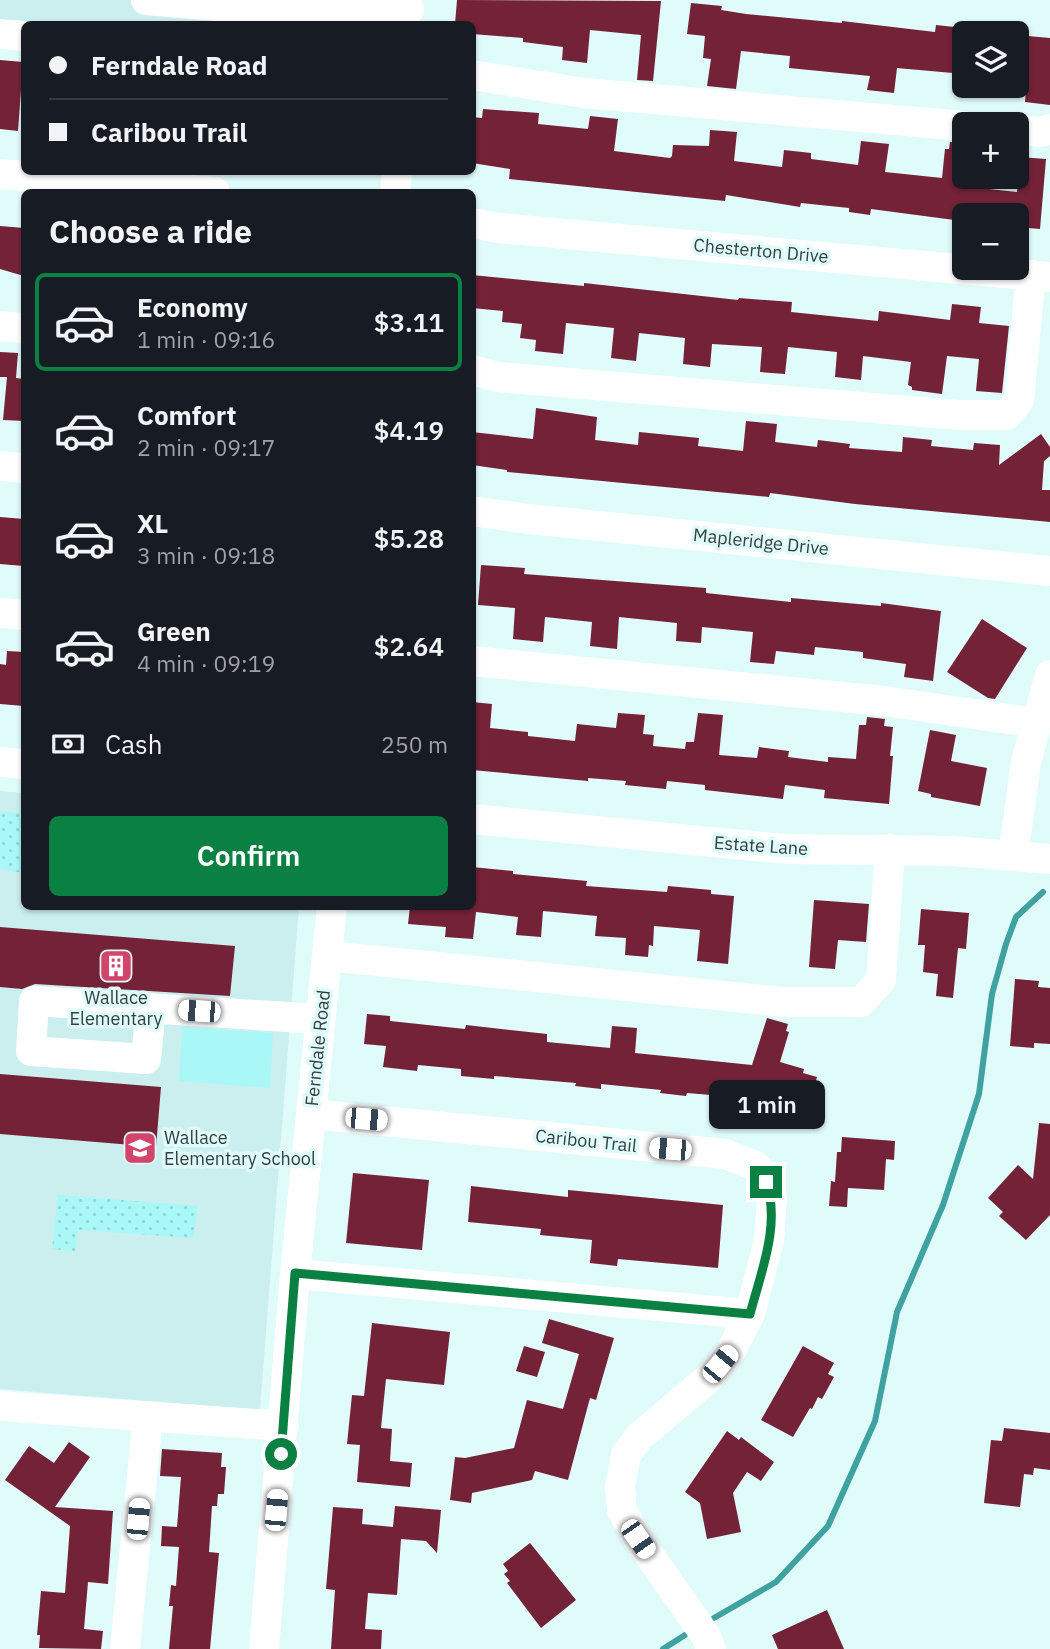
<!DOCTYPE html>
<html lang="en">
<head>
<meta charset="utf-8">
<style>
	:root { --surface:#171b24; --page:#20242c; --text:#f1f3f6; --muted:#9ea1a6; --line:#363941; --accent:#0b8043 }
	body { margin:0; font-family:"IBM Plex Sans",sans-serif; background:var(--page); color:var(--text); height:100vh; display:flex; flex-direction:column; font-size:26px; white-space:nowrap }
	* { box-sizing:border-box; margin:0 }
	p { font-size:23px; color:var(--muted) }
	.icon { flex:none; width:38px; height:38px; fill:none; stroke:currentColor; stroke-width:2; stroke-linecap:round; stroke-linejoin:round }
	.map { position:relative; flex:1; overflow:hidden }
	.drawer { position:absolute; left:21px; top:189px; width:455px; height:721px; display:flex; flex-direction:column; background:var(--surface); border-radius:10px; box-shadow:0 2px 5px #0004 }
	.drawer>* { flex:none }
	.banner { position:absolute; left:21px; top:21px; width:455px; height:154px; border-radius:10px; box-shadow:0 2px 5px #0004; display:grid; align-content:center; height:154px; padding:0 28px; background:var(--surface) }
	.fabs { position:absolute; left:952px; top:21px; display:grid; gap:14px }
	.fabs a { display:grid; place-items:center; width:77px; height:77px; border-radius:10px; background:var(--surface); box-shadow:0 2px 5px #0004; font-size:35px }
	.end { position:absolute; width:32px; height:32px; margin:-16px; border:9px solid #0b8043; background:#fff; box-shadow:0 0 0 4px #fff }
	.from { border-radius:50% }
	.bubble { position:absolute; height:49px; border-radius:10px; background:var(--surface); box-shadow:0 2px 5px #0004; font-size:23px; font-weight:600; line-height:49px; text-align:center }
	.car { position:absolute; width:21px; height:42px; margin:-21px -10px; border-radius:9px; box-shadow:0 0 5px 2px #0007; background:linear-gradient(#fff 24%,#345 0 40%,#fff 0 76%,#345 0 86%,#fff 0) }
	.banner b { display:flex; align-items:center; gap:24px; height:66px; font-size:26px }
	.banner b+b { border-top:2px solid var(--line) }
	.banner i { width:18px; height:18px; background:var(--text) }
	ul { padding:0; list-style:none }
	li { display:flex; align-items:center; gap:21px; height:98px; margin:0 14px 10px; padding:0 14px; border:4px solid transparent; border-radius:10px }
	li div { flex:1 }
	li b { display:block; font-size:26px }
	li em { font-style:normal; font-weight:600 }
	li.selected { border-color:var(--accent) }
	li>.icon { width:63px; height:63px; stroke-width:1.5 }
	h2 { padding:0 28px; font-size:32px; line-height:84px }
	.pay { display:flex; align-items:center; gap:18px; height:77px; padding:0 28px; font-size:26px }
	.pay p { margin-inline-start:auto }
	.primary-button { display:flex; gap:14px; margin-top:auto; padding:14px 28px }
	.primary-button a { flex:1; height:80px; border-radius:10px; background:var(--accent); color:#fff; font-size:28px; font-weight:600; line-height:80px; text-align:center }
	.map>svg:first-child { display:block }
	.built { fill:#cbefee }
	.park { fill:url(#park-dots) }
	.pitch { fill:#a9f7f6 }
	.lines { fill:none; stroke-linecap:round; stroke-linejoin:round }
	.stream { stroke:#3fa1a0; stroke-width:6 }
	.building { fill:#732237 }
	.minor { stroke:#fff; stroke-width:30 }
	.route { stroke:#0b8043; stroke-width:9 }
	.labels { text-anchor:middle; stroke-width:7; stroke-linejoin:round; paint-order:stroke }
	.street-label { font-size:18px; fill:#343f3f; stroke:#dffbfa }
	.poi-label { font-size:18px; fill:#343f3f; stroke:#dffbfa }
</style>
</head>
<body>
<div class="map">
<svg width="1050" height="1649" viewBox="0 0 1050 1649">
	<defs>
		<pattern id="park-dots" width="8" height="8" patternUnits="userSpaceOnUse" patternTransform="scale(1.75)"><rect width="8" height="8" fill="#a9f7f6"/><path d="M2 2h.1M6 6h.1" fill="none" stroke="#92d5d4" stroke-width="1.8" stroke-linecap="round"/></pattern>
	</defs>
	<rect width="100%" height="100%" fill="#dffbfa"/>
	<g class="built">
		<path d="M0,0H378L379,24L0,25Z"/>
		<path d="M0,791L24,793V906L299,907L260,1410L0,1389Z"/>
	</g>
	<g class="park">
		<path d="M0,811L24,814V873L0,869Z"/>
		<path d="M58,1195L198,1206L193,1238L78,1230L75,1251L52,1249Z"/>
	</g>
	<path class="pitch" d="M182,1027L273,1033L270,1088L179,1081Z"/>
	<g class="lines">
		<g class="stream">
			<path d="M714,1618L776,1582L828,1526L875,1421L897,1312L943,1205L979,1094L992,994L1006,944L1016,917L1043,892"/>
			<path d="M663,1649L685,1635"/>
		</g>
	</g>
	<g class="building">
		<path d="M457,0L661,1L653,81L637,80L641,35L590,30L587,63L562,60L563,47L523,42V38L472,34V24H455Z"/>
		<path d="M691,3L722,6L721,10L746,14L842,23V21L935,32L936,25L964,28V74L897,68L894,93L867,90L870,76L789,68L790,56L741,51L736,89L707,86L711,59L703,58L705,36L687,34Z"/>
		<path d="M1017,35L1050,38V105L1025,102L1027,75H1017Z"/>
		<path d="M0,60L23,62L18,131L0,129Z"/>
		<path d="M483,109L539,113L538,124L588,129L590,116L618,119L614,151L670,158L672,156L673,145L709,146L710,130L737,132L734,161L782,167L784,150L811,153V159L858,165L861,141L889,144L885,172L942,178L945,149H949L950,142L964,143V177H971L970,187L1017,192L1020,157L1046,159L1040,229L1017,227V215H962V221L871,209L870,215L849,212V208L801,203L800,207L726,195L725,201L509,179L510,169L472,163V117L482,118Z"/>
		<path d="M0,226L24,228V276L0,269Z"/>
		<path d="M472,275L584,286V283L738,300L739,298L792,302L791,312L878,321L879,311L950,320L952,304L981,307L979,323L1009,326L1002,393L976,391L979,359L947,356L942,394L912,390V387L908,385L911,362L863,356L861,380L835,377L837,352L788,347L785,374L760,372L762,347L712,344L710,367L683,364L685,338L639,333L636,361L611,358L614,328L566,323L563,354L535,351L536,340L520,338L522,324L502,322L503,311L472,308Z"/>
		<path d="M0,352L18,353L16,378L24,379V421L3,420L7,377H0Z"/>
		<path d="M536,408L597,417L595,440L638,445L639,432L699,438L698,446L743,451L746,421L777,424L775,442L817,447L818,440L850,444L849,448L902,452L903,437L932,440L931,446L973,450L974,443L1000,445L999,465L1041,434L1050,447V456L1044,461L1042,490H1050V522L855,504L770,493L769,497L507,472V470L472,465V432L533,439Z"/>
		<path d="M0,517L24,519V566L0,564Z"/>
		<path d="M481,565L525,568L524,574L706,588V593L791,602V598L869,605L881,606V603L941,611L933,681L904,677L906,664L863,658V652L815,647L814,655L776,651L774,664L750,662L753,632L702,627L701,643L676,641L677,623L619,617L617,649L590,646L592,622L545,617L543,642L513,639L515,608L478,605Z"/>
		<path d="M982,619L1027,648L995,699L988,698L947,672Z"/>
		<path d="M7,651L24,652V706L0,704V664L6,665Z"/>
		<path d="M472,702L492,704L490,728L528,732V736L575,741L577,724L616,728L618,713L645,715L643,734L654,735L653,746L685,749L686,742H694L698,713L723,715L719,755L757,758L759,747L789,751L788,757L828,762V757L856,759L859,725H866L867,717L885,719L884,726L893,727L890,756H893L889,804L824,798L825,790L785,785L783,799L705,790V785L667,781L666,789L625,785L626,781L588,778V781L472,770Z"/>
		<path d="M930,730L956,735L951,761L987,768L980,806L931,797V794L918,791Z"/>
		<path d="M472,867L513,871V874L587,881L586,886L667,892L668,886L711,890V894L734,896L728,964L697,961L700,930L654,926L653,946L649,945L648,957L625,955L626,938L595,936L597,916L543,911L541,937L516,935L518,917L476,912L473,939L445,937L446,927L408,924L410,906H472Z"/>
		<path d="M814,900L869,904L866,942L838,940L835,969L809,967Z"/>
		<path d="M921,909L969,913L966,949L958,948L953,998L936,996L938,974L923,972L925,945H918Z"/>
		<path d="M0,927L235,946L230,996L35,984L22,989L0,987Z"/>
		<path d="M1015,979L1039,981L1038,987L1050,988V1044L1034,1043V1048L1010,1046Z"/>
		<path d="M367,1014L390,1016V1021L465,1029L466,1025L547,1034V1042L610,1048L612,1026L637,1028L635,1053L752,1065L767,1018L788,1024L786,1031L789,1032L780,1062L804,1069L803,1073L817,1077L806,1115L724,1092L723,1096L687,1093L686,1096L660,1093L661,1090L601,1084V1089L575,1086L576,1083L494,1076V1079L461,1076V1069L418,1065L417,1071L383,1067L386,1046L364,1044Z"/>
		<path d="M0,1074L161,1087L156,1147L0,1134Z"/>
		<path d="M1039,1123L1050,1124V1215L1026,1240L999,1216L1003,1212L988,1198L1018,1165L1033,1179Z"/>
		<path d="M842,1137L895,1141L894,1160L886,1159L884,1190L848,1188L847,1207L829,1206L831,1181L835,1182L837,1152H841Z"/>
		<path d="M353,1173L429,1180L422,1250L346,1243Z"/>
		<path d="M471,1186L568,1197V1190L723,1205L718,1268L618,1259L617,1266L590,1263L592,1240L540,1235L541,1229L468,1222Z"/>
		<path d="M549,1319L614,1338L596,1400L590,1398L568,1480L535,1471L532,1480L472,1493L471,1503L450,1500L455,1457L465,1458L514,1448L527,1400L563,1409L579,1354L542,1343Z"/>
		<path d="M372,1323L450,1332L444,1385L386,1379L381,1428L392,1429L390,1461L412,1463L410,1487L357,1482L360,1445L347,1444L352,1395L364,1396Z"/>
		<path d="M524,1346L545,1352L537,1377L516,1371Z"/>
		<path d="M803,1346L834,1363L828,1374L834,1377L822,1399L818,1397L812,1409L810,1408L793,1437L761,1420Z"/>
		<path d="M1004,1428L1050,1433V1470L1034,1468L1033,1475L1024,1474L1020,1507L984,1503L991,1440L1002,1441Z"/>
		<path d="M727,1431L739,1440L741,1437L774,1462L761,1481L747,1472L733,1493L741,1532L707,1539L700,1503L685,1492Z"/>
		<path d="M69,1442L90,1457L55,1507L113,1511L108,1584L88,1582L84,1629L103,1631L101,1649L39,1648L40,1635H37L41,1591L65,1593L70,1526L5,1480L29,1446L54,1463Z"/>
		<path d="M162,1449L222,1453L221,1467H226L224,1494H218L217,1506H212L209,1552L219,1553L210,1649H169L173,1606H169L171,1585L176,1586L179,1547L161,1546L162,1526L177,1527L181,1477L160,1476Z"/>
		<path d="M395,1506L441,1510L437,1553L426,1541L401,1539L397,1595L368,1593L365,1629L382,1630L381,1649H331L335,1590L326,1589L333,1507L363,1509L362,1524L393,1527Z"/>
		<path d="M530,1543L576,1600L541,1628L507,1583L510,1581L504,1574L508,1571L503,1564Z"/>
		<path d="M827,1610L844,1649H778L772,1635Z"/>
	</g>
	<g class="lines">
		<g class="minor">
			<path d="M146,0L308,14L409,10"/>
			<path d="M0,34L24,36"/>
			<path d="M472,75L584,93L964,126"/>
			<path d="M1017,130L1040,132L1050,129"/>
			<path d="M0,174L215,192"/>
			<path d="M395,192L397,172"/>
			<path d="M472,223L498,228L1050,277"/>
			<path d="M0,326L24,328"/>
			<path d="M472,370L498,377L958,415H1007L1019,400L1031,275"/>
			<path d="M0,466L24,468"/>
			<path d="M472,511L529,519L1050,571"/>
			<path d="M0,613L24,615"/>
			<path d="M472,661L884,701L1036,723"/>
			<path d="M0,762L24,764"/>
			<path d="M472,819L785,849L953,851L1050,859"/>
			<path d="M1013,856L1026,762L1050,675"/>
			<path d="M328,956L784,1002H861L881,980L890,849"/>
			<path d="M151,1008L146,1059L31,1051L34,1001L320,1019"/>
			<path d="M311,1114L725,1154L756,1166L767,1182L772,1199L769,1240L750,1314L731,1351L709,1378L639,1437L626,1455L620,1486L622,1510L638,1539L706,1636L711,1649"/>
			<path d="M295,1274L750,1314"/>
			<path d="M0,1406L284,1426"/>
			<path d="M125,1649L148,1416"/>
			<path d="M264,1649L295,1274L332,906"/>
		</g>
	</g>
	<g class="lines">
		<path class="route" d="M281,1454L295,1273L750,1314C761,1272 781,1224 766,1182"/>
	</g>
	<defs>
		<symbol id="building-square" viewBox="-11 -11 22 22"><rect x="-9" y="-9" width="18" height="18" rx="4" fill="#d3446b" stroke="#dffbfa"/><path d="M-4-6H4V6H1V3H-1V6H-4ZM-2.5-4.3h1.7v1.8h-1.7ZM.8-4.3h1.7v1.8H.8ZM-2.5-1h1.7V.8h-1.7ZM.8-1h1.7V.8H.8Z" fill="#fff"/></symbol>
		<symbol id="school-square" viewBox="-11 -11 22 22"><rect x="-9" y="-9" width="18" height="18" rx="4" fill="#d3446b" stroke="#dffbfa"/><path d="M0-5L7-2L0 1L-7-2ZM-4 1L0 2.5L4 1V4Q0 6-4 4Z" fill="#fff"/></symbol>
	</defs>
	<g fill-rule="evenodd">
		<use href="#building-square" x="97" y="947" width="38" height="38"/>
		<use href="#school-square" x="121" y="1129" width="38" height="38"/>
	</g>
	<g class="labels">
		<g class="street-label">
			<text transform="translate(761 251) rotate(5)" y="6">Chesterton Drive</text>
			<text transform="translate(761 542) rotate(6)" y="6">Mapleridge Drive</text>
			<text transform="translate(761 846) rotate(4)" y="6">Estate Lane</text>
			<text transform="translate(318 1048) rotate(-84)" y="6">Ferndale Road</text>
			<text transform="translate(586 1141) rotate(6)" y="6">Caribou Trail</text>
		</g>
		<g class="poi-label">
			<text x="116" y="1004">Wallace<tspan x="116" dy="21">Elementary</tspan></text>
			<text x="164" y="1144" text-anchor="start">Wallace<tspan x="164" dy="21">Elementary School</tspan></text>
		</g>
	</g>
</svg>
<div class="fabs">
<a><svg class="icon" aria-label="layers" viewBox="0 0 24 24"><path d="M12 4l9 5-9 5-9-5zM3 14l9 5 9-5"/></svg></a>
<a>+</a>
<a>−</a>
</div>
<i class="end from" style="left:281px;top:1454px"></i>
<i class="end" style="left:766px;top:1182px"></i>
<div class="bubble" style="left:709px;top:1080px;width:116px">1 min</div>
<i class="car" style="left:199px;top:1011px;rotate:274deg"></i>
<i class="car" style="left:366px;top:1119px;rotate:95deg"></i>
<i class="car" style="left:670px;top:1149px;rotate:275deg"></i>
<i class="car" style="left:720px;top:1364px;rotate:40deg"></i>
<i class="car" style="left:276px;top:1510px;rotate:5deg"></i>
<i class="car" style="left:138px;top:1519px;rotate:5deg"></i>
<i class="car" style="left:638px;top:1539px;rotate:145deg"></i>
<div class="banner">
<b><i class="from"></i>Ferndale Road</b>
<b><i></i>Caribou Trail</b>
</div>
<section class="drawer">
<h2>Choose a ride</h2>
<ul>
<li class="selected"><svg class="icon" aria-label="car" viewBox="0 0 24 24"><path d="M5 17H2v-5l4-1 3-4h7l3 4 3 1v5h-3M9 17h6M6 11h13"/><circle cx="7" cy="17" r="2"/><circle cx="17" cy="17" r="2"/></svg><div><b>Economy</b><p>1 min · 09:16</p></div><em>$3.11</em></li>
<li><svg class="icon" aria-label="car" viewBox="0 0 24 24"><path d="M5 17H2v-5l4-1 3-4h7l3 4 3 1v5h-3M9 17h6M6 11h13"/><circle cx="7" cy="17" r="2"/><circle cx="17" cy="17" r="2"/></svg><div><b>Comfort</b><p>2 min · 09:17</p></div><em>$4.19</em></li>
<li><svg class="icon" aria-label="car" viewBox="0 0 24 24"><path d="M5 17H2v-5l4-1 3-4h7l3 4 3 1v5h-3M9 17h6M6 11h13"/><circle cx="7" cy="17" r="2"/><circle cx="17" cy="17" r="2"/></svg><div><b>XL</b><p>3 min · 09:18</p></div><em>$5.28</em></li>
<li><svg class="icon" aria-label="car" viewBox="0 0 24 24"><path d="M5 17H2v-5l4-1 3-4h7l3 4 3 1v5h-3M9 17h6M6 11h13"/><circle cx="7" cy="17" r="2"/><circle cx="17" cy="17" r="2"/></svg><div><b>Green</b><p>4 min · 09:19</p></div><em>$2.64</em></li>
</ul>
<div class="pay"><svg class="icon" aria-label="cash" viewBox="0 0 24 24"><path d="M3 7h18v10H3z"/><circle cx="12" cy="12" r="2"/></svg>Cash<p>250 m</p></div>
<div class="primary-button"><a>Confirm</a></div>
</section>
</div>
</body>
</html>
